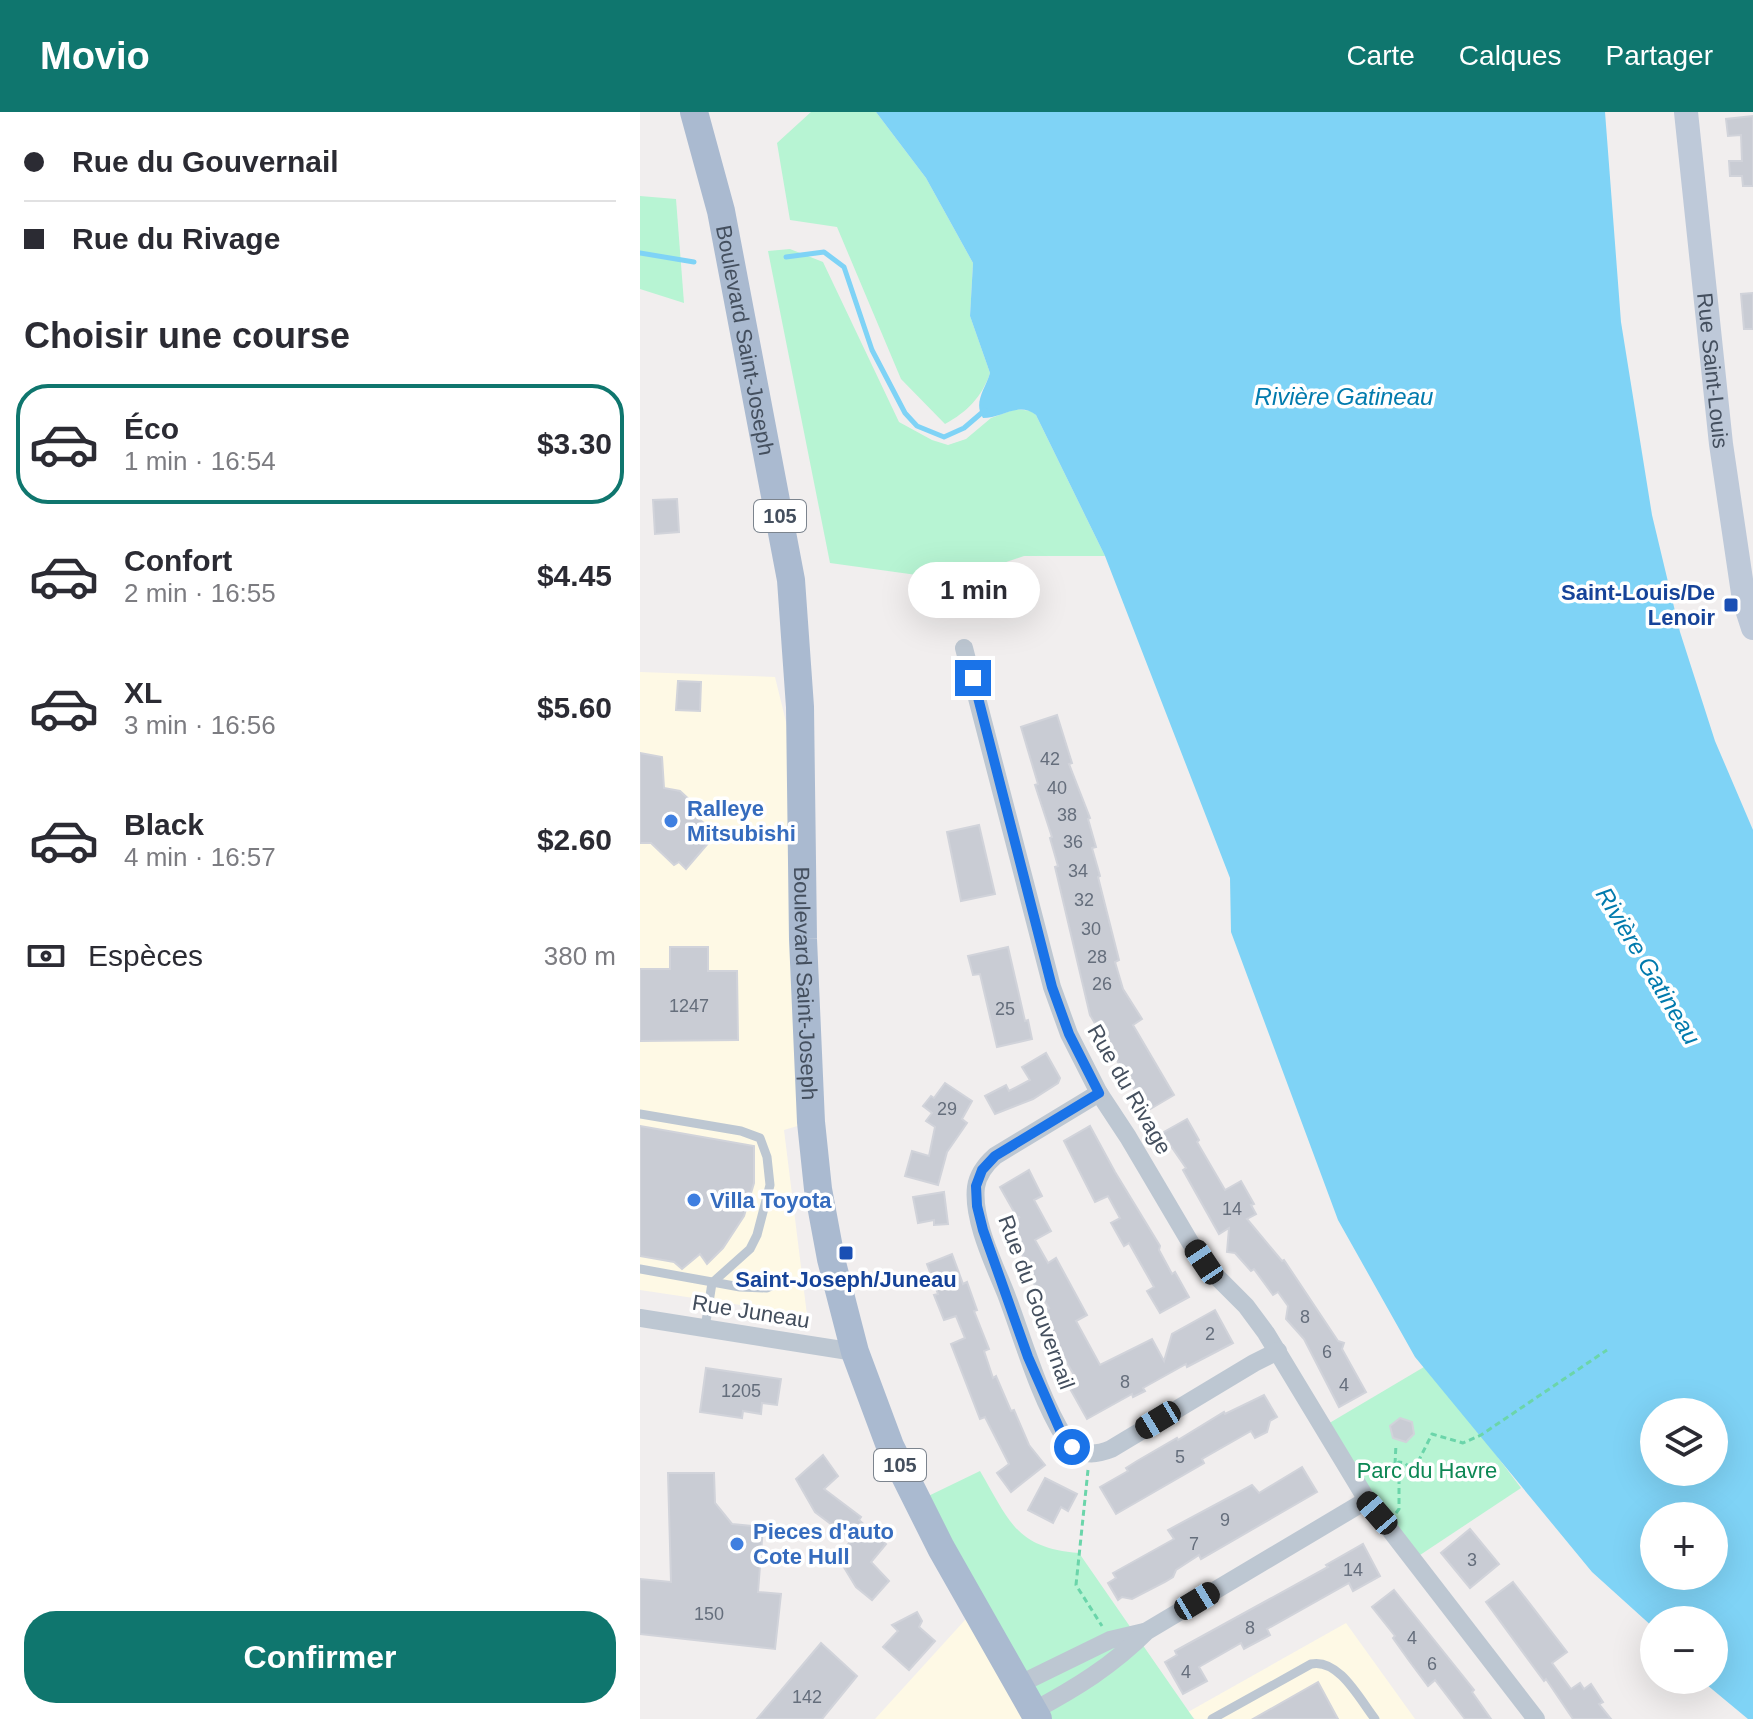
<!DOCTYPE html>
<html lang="fr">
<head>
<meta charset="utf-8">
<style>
	:root { --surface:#fff; --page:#f7f7f7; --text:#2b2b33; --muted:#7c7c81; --line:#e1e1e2; --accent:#0f766e }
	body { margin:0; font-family:Helvetica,sans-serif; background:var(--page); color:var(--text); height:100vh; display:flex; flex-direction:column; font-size:30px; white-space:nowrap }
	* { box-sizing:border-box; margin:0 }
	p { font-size:26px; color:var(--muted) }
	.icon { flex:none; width:44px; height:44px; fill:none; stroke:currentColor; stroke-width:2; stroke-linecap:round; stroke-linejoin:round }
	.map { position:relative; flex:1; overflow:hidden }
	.sheet { display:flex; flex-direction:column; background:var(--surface); width:640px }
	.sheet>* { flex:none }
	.hud { display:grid; align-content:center; height:176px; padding:0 24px; background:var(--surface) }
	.fabs { position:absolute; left:1000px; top:1286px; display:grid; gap:16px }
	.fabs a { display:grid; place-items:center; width:88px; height:88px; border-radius:50%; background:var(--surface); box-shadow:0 8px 32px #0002; font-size:40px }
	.end { position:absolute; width:36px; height:36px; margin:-18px; border:10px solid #1a73e8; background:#fff; box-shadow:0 0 0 4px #fff }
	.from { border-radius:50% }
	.bubble { position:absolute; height:56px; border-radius:28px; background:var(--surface); box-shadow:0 8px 32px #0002; font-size:26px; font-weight:800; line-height:56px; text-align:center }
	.car { position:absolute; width:24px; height:48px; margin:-24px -12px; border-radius:10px; box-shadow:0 0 6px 2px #0007; background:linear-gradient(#222 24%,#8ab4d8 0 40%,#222 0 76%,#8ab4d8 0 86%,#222 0) }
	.hud b { display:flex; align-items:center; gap:28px; height:76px; font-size:30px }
	.hud b+b { border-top:2px solid var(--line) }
	.hud i { width:20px; height:20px; background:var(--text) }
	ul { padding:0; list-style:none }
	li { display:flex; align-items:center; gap:24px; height:120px; margin:0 16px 12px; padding:0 8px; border:4px solid transparent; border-radius:32px }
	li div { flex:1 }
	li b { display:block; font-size:30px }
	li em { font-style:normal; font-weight:800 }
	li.active { border-color:var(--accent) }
	li>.icon { width:72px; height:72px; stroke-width:1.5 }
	h2 { padding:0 24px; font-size:36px; line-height:96px }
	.pay { display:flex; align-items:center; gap:20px; height:88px; padding:0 24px; font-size:30px }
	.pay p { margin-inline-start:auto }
	.cta { display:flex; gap:16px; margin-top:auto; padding:16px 24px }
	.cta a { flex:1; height:92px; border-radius:32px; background:var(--accent); color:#fff; font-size:32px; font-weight:800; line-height:92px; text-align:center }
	header { display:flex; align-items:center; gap:48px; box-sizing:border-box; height:112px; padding:0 40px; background:var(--accent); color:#fff }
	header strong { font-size:38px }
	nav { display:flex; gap:44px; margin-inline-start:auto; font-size:28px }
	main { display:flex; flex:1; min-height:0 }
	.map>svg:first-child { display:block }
	.commercial { fill:#fef9e5 }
	.green { fill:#b7f4d3 }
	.water { fill:#7fd3f6; fill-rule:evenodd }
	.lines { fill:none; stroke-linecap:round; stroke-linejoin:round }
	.stream { stroke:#7fd3f6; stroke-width:5 }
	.building { fill:#c9ccd4; stroke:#d1d3da; stroke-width:2 }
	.path { stroke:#6bd5aa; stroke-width:3; stroke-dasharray:6 4; stroke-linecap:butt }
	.lane { stroke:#bdc7d2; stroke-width:9 }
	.street { stroke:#bdc7d2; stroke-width:18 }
	.secondary { stroke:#bec9d9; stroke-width:24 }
	.primary { stroke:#aabad0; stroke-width:28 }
	.route { stroke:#1a73e8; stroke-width:10 }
	.transit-dot { fill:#1a4fb4; stroke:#fff; stroke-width:3 }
	.shop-dot { fill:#3f7fe0; stroke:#fff; stroke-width:3 }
	.labels { text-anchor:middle; stroke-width:7; stroke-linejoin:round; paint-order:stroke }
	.number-label { font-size:18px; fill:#656e7c }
	.shield { fill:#fff; stroke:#7c848e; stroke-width:2 }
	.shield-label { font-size:20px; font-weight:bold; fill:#444f5e }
	.street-label { font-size:22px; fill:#444f5e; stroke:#fff }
	.transit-label { font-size:22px; font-weight:bold; fill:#164399; stroke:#fff; text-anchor:end }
	.shop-label { font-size:22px; font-weight:bold; fill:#366cbe; stroke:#fff; text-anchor:start }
	.park-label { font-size:22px; fill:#0c8754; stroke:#fff }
	.water-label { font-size:24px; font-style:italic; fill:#017aad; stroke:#fff }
</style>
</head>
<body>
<header>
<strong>Movio</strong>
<nav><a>Carte</a><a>Calques</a><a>Partager</a></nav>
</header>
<main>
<section class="sheet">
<div class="hud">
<b><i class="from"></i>Rue du Gouvernail</b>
<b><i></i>Rue du Rivage</b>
</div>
<h2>Choisir une course</h2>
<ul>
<li class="active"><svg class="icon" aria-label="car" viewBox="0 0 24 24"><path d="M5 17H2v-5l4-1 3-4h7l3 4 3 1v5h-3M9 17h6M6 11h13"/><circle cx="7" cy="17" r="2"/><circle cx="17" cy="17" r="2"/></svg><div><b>Éco</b><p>1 min · 16:54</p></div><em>$3.30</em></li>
<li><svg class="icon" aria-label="car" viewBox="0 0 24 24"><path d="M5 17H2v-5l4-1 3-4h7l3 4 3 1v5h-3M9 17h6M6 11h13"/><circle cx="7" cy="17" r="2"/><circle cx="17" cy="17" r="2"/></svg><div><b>Confort</b><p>2 min · 16:55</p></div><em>$4.45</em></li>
<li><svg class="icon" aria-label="car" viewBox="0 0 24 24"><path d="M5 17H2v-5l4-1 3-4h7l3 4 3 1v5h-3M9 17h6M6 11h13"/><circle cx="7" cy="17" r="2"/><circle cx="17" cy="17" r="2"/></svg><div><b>XL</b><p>3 min · 16:56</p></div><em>$5.60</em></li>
<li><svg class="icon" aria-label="car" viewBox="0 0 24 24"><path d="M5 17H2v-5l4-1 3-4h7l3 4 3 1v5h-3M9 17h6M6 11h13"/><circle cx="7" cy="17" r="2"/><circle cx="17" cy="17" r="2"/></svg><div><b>Black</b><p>4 min · 16:57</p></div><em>$2.60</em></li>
</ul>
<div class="pay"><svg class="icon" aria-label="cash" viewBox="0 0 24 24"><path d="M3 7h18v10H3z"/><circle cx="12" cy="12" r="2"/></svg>Espèces<p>380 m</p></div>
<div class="cta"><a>Confirmer</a></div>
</section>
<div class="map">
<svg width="1113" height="1607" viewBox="0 0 1113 1607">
	<rect width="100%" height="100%" fill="#f1eeee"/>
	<g class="commercial">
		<path d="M0,560L135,565L160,667L171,1010L144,1018L167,1203L0,1178Z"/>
		<path d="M335,1497L398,1607H235Z"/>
		<path d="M706,1511L775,1607H555L548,1600Z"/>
	</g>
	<g class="green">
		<path d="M171,0H236L286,66L333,151L330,204L350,261C342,285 327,300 305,312L261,267L197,115L150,108L137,31Z"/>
		<path d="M0,84L36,87L44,191L0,177Z"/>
		<path d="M150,137L183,150L259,310L292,328L308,333L326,327L351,306L376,297L391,299L396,303L465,444H384L313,468L190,451L128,139Z"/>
		<path d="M784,1255L841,1323L881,1376L774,1447L681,1316Z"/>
		<path d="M340,1359C370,1410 376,1436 439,1441L554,1607H398L278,1389Z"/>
	</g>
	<path class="water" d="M236,0H965L981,210L1012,403L1040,520L1075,629L1113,718V1607H1108L1061,1568H1074V1508H1014V1516L952,1460L775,1245L698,1108L591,820L590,766L465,444L396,303C379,289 362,306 343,306C333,290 345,278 350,261L330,204L333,151L286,66ZM1014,1300H1074V1360H1014ZM1014,1404H1074V1464H1014Z"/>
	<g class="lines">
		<g class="stream">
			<path d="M0,141L54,150"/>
			<path d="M146,145L184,140L204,155L232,238L265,301L277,314L304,325L324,316L345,298"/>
		</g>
	</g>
	<g class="building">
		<path d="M1113,4V74H1103L1102,64H1090L1089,49H1102L1101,23L1088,24L1086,7Z"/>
		<path d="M1113,181V217H1104L1101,182Z"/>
		<path d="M37,387L39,420L15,422L13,388Z"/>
		<path d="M38,569L61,570L60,599L36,598Z"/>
		<path d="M417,603L432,651L429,652L450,706L448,707L456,735L452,736L460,764L458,765L479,848L475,850L483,877L502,907L493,913L534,983L507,999L450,903L415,755L418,754L410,726L412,725L395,673L398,672L381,615Z"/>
		<path d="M0,641L22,645L24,676L40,679L52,690L47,696L76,722L46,757L39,750L34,753L11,731H0Z"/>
		<path d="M339,713L355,782L321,789L307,720Z"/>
		<path d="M30,835H68V859H97L98,928L0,929V857H30Z"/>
		<path d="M368,835L385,909L388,908L392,927L357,935L340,862L333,863L328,844Z"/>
		<path d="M406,941L420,966L418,971L393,987L355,1002L345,984L366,973L369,979L390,968L382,955Z"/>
		<path d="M305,971L332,989L322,1007L327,1011L307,1040L298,1073L265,1064L272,1039L289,1044L295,1015L286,1009L292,1001L283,994L291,984L294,986Z"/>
		<path d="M547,1007L559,1028L557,1030L585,1078L601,1069L614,1092L611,1093L616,1102L607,1107L642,1149L644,1148L698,1229L704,1231L702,1237L726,1280L699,1295L664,1227L646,1207L648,1194L638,1180L633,1183L614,1157L611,1159L595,1141L587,1140L589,1116L579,1122L543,1058L546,1056L522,1021Z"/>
		<path d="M0,1014L114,1034V1071L104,1104L83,1136L67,1152L60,1142L42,1157L34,1150L0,1144Z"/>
		<path d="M450,1014L475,1060L520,1134L519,1138L532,1162L535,1160L549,1185L520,1201L507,1179L514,1175L489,1131L484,1134L471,1111L480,1106L468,1084L455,1090L424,1029Z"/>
		<path d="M389,1058L402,1084L394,1088L411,1119L395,1128L408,1151L416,1146L447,1203L436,1209L460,1253L512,1227L524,1249L532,1222L575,1198L593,1231L547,1255L546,1252L503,1276L505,1279L493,1285L492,1282L447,1307L429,1275L438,1270L402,1207L408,1204L405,1198L409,1196L383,1154L387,1152L372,1124L375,1122L368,1110L380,1105H377L360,1075Z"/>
		<path d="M304,1080L308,1112L294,1113V1108L278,1111L273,1085Z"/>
		<path d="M312,1142L323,1172L327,1170L337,1198L334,1199L349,1237L344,1239L353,1266L356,1264L371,1299L374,1298L389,1333L405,1353L371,1380L357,1361L369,1352L345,1305L340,1307L311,1232L325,1226L316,1204L304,1208L294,1183L298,1182L287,1152Z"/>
		<path d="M66,1256L141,1267L137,1293L122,1291L121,1302L103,1299L102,1306L60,1300Z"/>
		<path d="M624,1283L637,1305L630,1309L627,1320L615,1326L611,1319L562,1347L564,1351L476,1402L460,1375L488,1359L486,1356L497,1349L537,1326L538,1328L584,1300L585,1302Z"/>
		<path d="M760,1306L772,1310L774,1322L766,1330L753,1326L750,1314Z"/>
		<path d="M183,1343L198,1364L184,1377L221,1405L219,1408L246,1432L231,1450L249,1469L232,1488L216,1475L197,1444L212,1428L175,1400L156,1367Z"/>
		<path d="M662,1355L677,1380L561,1447L559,1443L536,1458L533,1465L525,1470L492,1487L482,1485L478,1488L468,1471L476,1466L473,1461L534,1427L528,1418L612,1373L619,1381Z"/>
		<path d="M28,1361H74L75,1391L92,1412L123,1415L118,1480L141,1482L135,1537L0,1522V1467L31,1470Z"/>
		<path d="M405,1366L437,1382L428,1399L421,1395L413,1411L388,1398Z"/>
		<path d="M830,1417L859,1452L830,1476L801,1441Z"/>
		<path d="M723,1432L740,1464L713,1479L709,1471L627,1517L630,1523L604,1537L601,1531L559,1555L567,1569L543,1582L525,1550L537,1543L535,1539L688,1455L686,1453Z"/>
		<path d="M873,1470L927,1540L912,1551L931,1577L940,1571L944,1577L951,1572L963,1590L959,1592L971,1607H933L906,1567L904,1569L846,1490Z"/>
		<path d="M754,1478L834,1578L832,1580L851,1607H825L795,1568L788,1574L770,1550L753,1526L755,1524L732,1495Z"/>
		<path d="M277,1500L282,1509L279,1515L295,1529L269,1558L243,1535L258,1519L252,1513Z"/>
		<path d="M181,1531L217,1564L182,1607H117Z"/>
		<path d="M678,1570L698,1607H613Z"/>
	</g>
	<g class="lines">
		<g class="path">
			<path d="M755,1352L756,1332"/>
			<path d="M770,1356L765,1351L759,1350L755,1353L753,1359L759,1365L767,1364L770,1356L777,1352L792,1322L823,1331L841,1323L967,1238"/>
			<path d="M448,1358L436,1473L462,1514"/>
			<path d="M756,1401L759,1397V1365"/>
		</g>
		<g class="lane">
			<path d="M0,1002L101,1019L120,1026L127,1045L130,1073L117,1123L110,1137L72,1171L65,1216"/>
			<path d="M0,1157L100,1175L127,1176L143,1168"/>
			<path d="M572,1607L671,1552C699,1546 720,1588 735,1607"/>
		</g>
		<g class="street">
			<path d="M324,536L412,875L429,922L459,981L488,1025L550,1130L571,1159L606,1194L626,1221L727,1388L896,1607"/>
			<path d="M459,981L355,1044C346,1052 338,1061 336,1075C332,1107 354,1152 366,1182C383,1227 399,1285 425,1326C438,1343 451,1345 471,1337L614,1251L638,1239"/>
			<path d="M0,1206L215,1240"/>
			<path d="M378,1573L470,1528L504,1520"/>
			<path d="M393,1599C436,1576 472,1554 507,1519L727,1388"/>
		</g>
		<path class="secondary" id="s1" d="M1046,0L1081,332L1104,488L1113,516"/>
		<path class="primary" id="s2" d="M54,0L81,99L151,468L160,595L163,827L171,1010L178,1077L191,1147L215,1240L250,1334L301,1436L398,1607"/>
	</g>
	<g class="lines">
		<path class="route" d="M333,566L412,875L429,922L459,981L355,1044L342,1058L336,1074L337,1094L343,1118L388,1245L420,1318L432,1335"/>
	</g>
	<g class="transit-dot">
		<rect x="1083" y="485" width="16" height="16" rx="4"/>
		<rect x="198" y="1133" width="16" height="16" rx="4"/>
	</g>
	<g class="shop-dot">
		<circle cx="31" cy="709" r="8"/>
		<circle cx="54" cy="1088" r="8"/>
		<circle cx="97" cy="1432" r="8"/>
	</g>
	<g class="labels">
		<g class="number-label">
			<text x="410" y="653">42</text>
			<text x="417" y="682">40</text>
			<text x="427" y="709">38</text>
			<text x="433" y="736">36</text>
			<text x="438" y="765">34</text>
			<text x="444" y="794">32</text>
			<text x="451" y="823">30</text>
			<text x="457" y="851">28</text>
			<text x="462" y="878">26</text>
			<text x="49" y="900">1247</text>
			<text x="365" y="903">25</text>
			<text x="307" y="1003">29</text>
			<text x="592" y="1103">14</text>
			<text x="665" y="1211">8</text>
			<text x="570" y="1228">2</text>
			<text x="687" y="1246">6</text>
			<text x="485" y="1276">8</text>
			<text x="704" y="1279">4</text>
			<text x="101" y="1285">1205</text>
			<text x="540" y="1351">5</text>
			<text x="585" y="1414">9</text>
			<text x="554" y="1438">7</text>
			<text x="832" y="1454">3</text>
			<text x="713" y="1464">14</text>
			<text x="69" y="1508">150</text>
			<text x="610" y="1522">8</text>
			<text x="772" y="1532">4</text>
			<text x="792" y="1558">6</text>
			<text x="546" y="1566">4</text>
			<text x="167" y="1591">142</text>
		</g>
		<g class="shield">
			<rect x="114" y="388" width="52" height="32" rx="6"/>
			<rect x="234" y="1337" width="52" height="32" rx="6"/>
		</g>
		<g class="shield-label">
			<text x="140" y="411">105</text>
			<text x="260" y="1360">105</text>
		</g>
		<g class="street-label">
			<text dy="8" stroke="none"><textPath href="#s2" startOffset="234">Boulevard Saint-Joseph</textPath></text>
			<text dy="8" stroke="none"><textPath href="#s1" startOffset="260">Rue Saint-Louis</textPath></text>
			<text dy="8" stroke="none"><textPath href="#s2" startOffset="882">Boulevard Saint-Joseph</textPath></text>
			<text transform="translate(490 977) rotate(60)" y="8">Rue du Rivage</text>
			<text transform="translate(397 1190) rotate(70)" y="8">Rue du Gouvernail</text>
			<text transform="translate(111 1199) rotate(9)" y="8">Rue Juneau</text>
		</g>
		<g class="transit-label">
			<text x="1075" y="488">Saint-Louis/De<tspan x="1075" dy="25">Lenoir</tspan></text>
			<text x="206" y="1175" text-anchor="middle">Saint-Joseph/Juneau</text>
		</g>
		<g class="shop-label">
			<text x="47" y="704">Ralleye<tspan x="47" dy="25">Mitsubishi</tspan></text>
			<text x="70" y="1096">Villa Toyota</text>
			<text x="113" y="1427">Pieces d'auto<tspan x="113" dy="25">Cote Hull</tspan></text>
		</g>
		<g class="park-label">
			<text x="787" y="1366">Parc du Havre</text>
		</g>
		<g class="water-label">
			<text x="704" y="293">Rivière Gatineau</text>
			<text transform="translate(1008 854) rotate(59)" y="8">Rivière Gatineau</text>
		</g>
	</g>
</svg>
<div class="fabs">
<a><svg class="icon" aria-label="layers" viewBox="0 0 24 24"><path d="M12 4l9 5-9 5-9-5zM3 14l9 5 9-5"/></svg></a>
<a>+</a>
<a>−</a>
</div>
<i class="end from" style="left:432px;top:1335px"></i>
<i class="end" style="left:333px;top:566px"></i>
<div class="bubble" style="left:268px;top:450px;width:132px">1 min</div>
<i class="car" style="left:564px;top:1150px;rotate:326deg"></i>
<i class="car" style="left:518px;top:1308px;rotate:239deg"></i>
<i class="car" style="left:737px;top:1401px;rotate:319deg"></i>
<i class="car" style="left:557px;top:1489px;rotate:59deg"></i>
</div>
</main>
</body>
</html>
